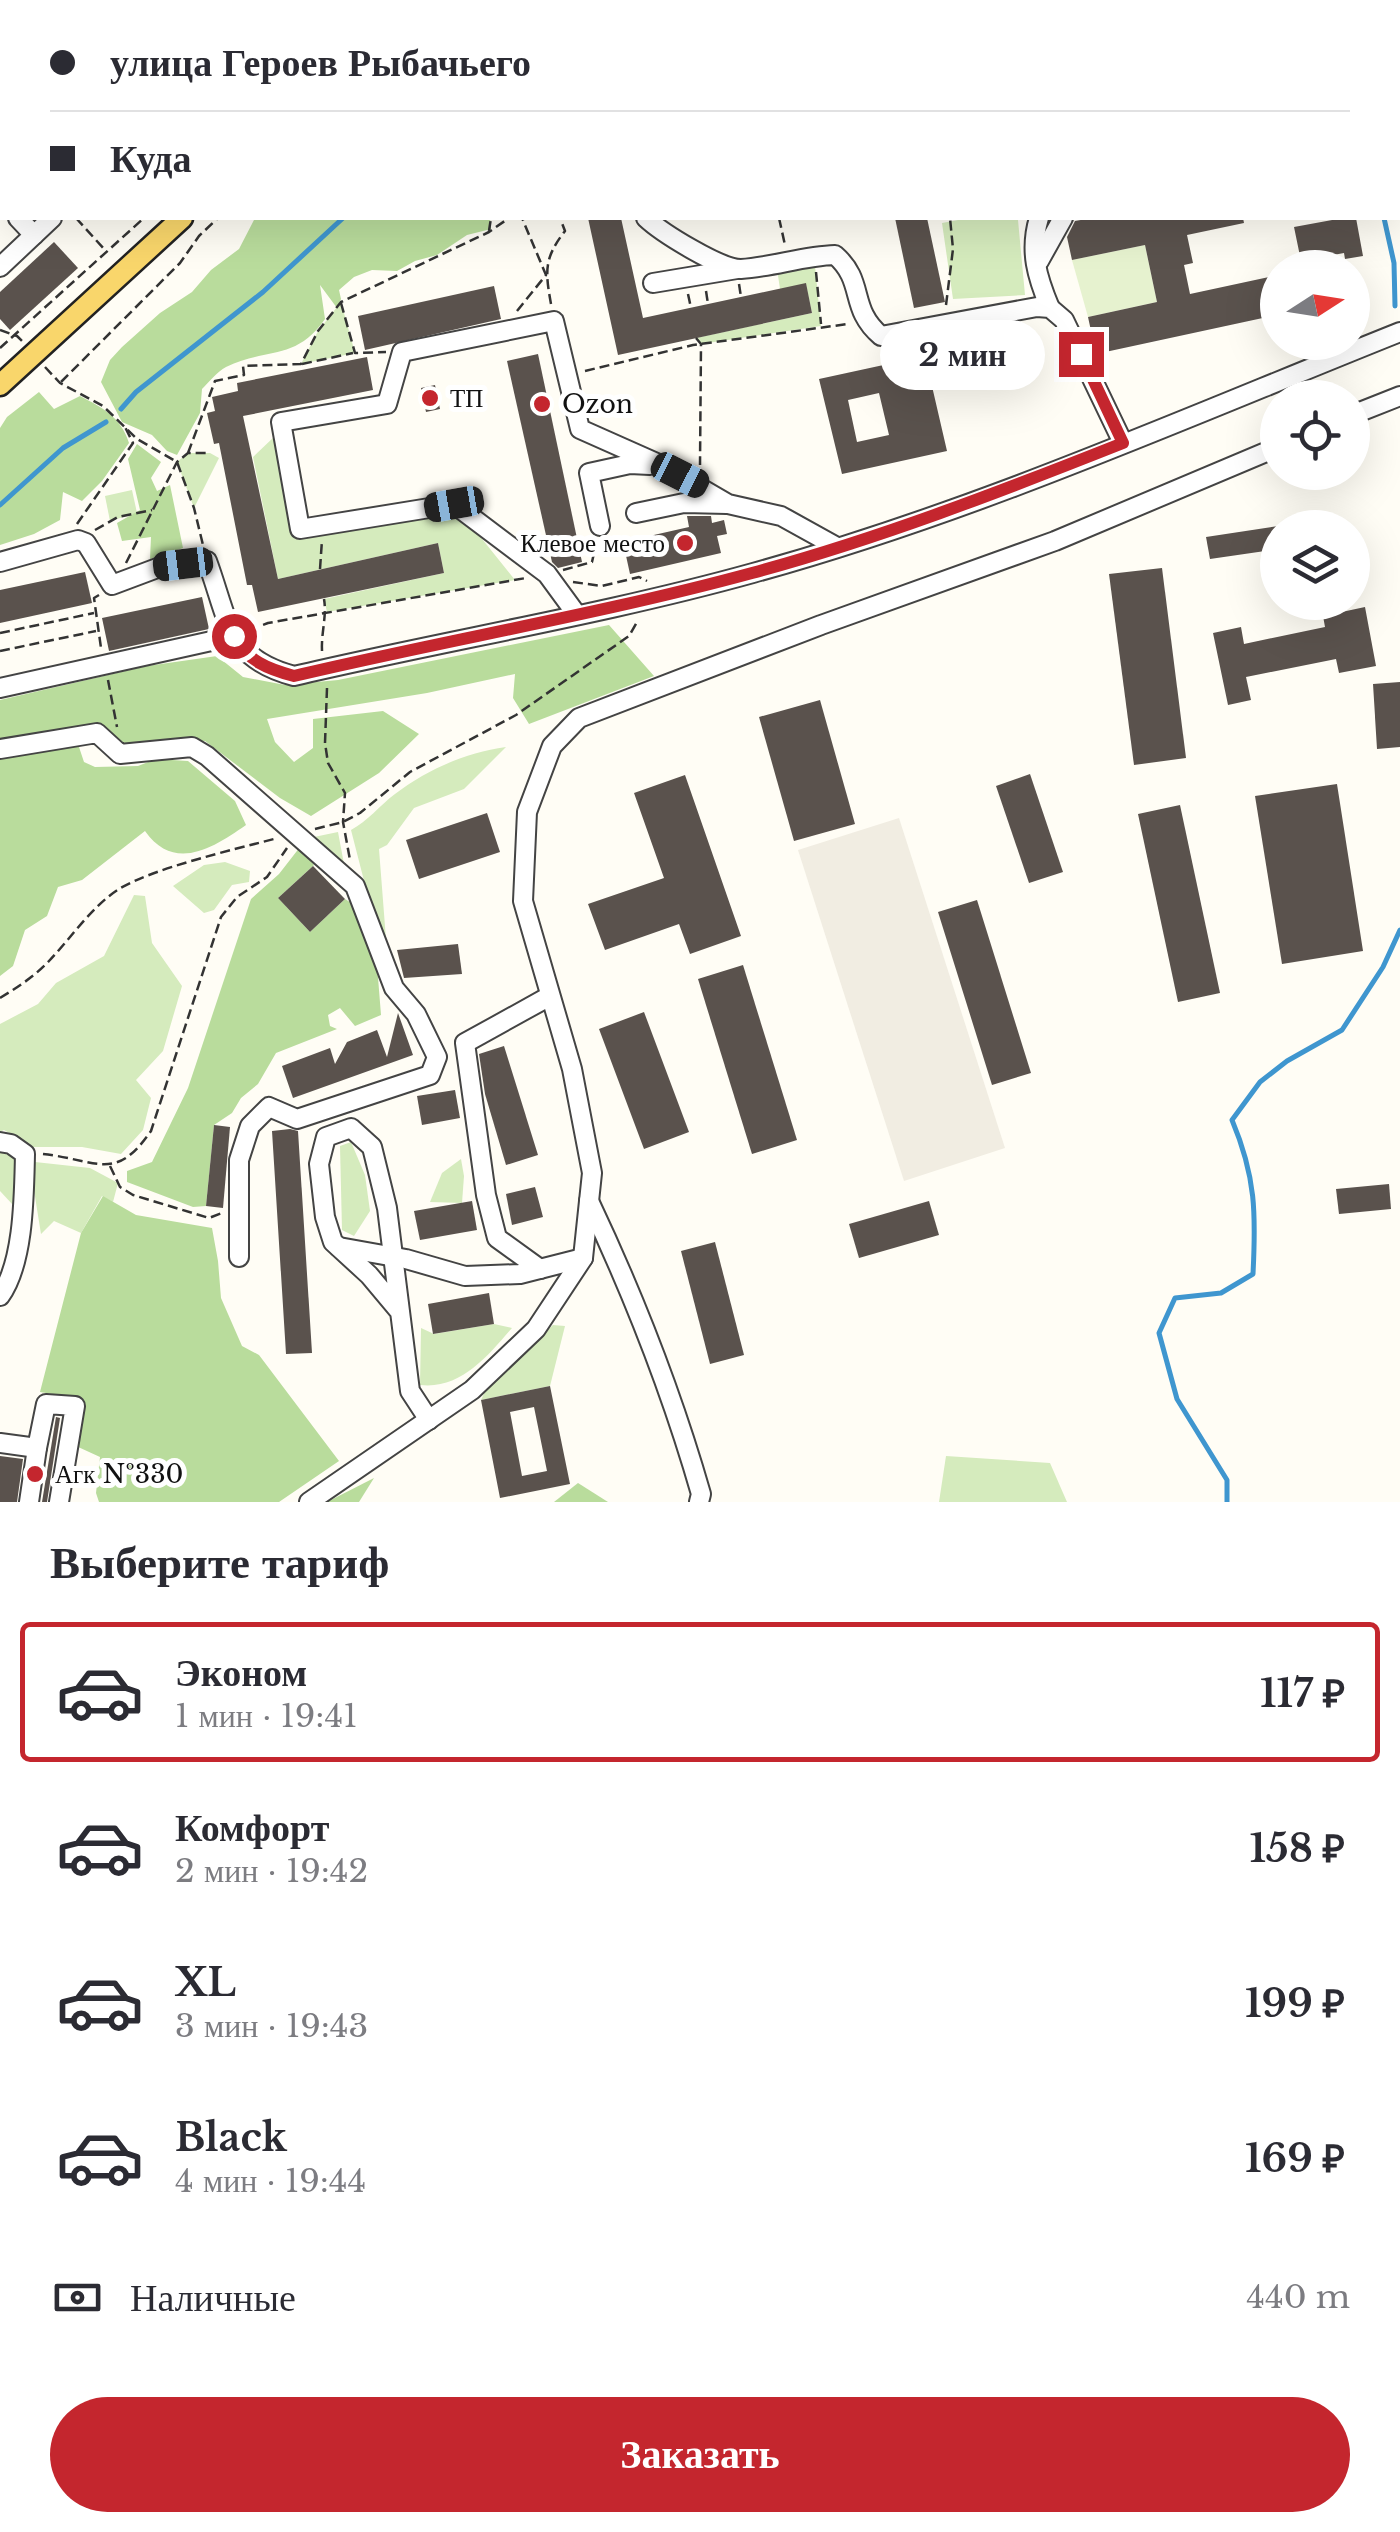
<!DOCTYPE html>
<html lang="ru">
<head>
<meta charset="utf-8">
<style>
	:root { --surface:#fff; --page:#f2f2f3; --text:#2b2b33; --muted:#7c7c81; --line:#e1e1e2; --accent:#c4262e }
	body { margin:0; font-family:"Libre Baskerville",serif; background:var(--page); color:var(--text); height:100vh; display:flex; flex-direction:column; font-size:38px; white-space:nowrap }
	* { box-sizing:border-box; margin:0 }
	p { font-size:32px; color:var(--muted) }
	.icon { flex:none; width:55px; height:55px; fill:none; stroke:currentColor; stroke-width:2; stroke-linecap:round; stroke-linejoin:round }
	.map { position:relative; height:1502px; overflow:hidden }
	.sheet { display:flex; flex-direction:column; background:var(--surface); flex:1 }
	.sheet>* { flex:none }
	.banner { position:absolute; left:0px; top:0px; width:1400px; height:220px; box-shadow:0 10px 40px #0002; display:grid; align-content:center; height:220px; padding:0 50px; background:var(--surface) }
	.needle { width:65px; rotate:78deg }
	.buttons { position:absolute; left:1260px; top:250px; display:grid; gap:20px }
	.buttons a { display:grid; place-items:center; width:110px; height:110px; border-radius:50%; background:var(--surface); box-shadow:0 10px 40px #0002; font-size:50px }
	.end { position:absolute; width:45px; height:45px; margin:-22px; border:12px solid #c4262e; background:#fff; box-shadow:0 0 0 5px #fff }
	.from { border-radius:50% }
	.bubble { position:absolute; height:70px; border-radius:35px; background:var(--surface); box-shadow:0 10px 40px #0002; font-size:32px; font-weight:700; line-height:70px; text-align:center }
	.car { position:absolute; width:30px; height:60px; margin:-30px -15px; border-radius:12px; box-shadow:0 0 8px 2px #0007; background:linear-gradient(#222 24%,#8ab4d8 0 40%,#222 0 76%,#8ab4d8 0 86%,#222 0) }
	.banner b { display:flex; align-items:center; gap:35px; height:95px; font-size:38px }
	.banner b+b { border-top:2px solid var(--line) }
	.banner i { width:25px; height:25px; background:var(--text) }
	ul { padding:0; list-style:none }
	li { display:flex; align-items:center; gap:30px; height:140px; margin:0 20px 15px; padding:0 30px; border:5px solid transparent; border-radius:10px }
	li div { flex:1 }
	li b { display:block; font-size:38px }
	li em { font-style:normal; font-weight:700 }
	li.on { border-color:var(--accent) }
	li>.icon { width:90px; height:90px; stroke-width:1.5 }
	h2 { padding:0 50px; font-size:45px; line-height:120px }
	.pay { display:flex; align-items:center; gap:25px; height:110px; padding:0 50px; font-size:38px }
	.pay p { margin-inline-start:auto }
	.primary-button { display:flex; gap:20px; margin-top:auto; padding:20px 50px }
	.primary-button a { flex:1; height:115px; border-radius:60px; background:var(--accent); color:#fff; font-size:40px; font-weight:700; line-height:115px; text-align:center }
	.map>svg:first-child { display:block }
	.green { fill:#d5ebbd }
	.forest { fill:#b9dc9c }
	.pitch { fill:#e6f2cf }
	.plaza { fill:#f1ede2 }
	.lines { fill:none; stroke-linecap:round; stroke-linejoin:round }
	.stream { stroke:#3f96cf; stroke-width:5 }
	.building { fill:#5a524d; fill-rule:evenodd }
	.minor-casing { stroke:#444; stroke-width:22 }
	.major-casing { stroke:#222; stroke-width:25 }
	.path { stroke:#333; stroke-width:2.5; stroke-dasharray:10 5; stroke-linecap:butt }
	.minor { stroke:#fff; stroke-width:18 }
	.major { stroke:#f9d66b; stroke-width:20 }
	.route { stroke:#c4262e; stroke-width:12 }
	.poi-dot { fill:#c4262e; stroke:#fff; stroke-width:4 }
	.labels { text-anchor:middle; stroke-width:10; stroke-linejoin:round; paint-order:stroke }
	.poi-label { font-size:25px; fill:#111; stroke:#fff; text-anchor:start }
</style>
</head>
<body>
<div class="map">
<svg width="1400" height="1502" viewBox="0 0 1400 1502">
	<rect width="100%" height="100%" fill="#fffdf5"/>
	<g class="green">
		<path d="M950,218H1015L1018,220L1025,295L953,299L942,223L958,220Z"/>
		<path d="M814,256L821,326L701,344L696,338L812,313L806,284L780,289L776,262Z"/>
		<path d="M341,302L355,353L301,364L318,331Z"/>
		<path d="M275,436L301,529L454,504L515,580L327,612L324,599L444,573L438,543L278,579L253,457Z"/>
		<path d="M188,453H210L219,458L194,508L177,462Z"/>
		<path d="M132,490L137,513L110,521L105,496Z"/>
		<path d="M506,747L464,789L414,808L387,845L379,849L387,952L371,908L351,830C368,821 379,806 395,794C428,769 465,753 506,747Z"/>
		<path d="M338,832L344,864L314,837Z"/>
		<path d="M225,862L250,871L249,882L232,885L214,910L204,913L173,886L204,865Z"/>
		<path d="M134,895L145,896L152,943L182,986L163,1051L136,1080L151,1098L143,1130L121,1154L82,1147H33L4,1130L0,1132V1024L38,1004L56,983L104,956Z"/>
		<path d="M351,1142L365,1175L370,1211L354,1236L342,1230L340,1146Z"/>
		<path d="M4,1149L17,1159L13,1205L0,1191V1152Z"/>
		<path d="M461,1159L464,1176L462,1203L430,1202L442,1173Z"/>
		<path d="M35,1162L90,1168L118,1183L113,1202L102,1196L81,1233L54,1221L41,1234L32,1178Z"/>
		<path d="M494,1324L512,1328C488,1356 460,1390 420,1385L421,1328L434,1334Z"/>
		<path d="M553,1325L565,1326L550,1386L481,1400L487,1387Z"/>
		<path d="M946,1456L1050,1463L1067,1502H939Z"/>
	</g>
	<g class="forest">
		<path d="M490,0H752L487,2Z"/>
		<path d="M255,218H490L491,229L467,235L437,255L415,261L397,271L372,270L354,277L339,290L341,299L337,308L320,285L325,319C295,362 266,347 226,367C217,372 209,382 202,389L200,413L177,455L167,451L152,435L122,422L101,382L110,360L122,347L160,313L192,292L211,270L239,249Z"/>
		<path d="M39,392L54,409L80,396C103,408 121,417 129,443L102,481L82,501L63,492L60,520L34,534L0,545V428L7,417Z"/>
		<path d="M137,444L161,462L151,478L157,491L170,485L183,548L150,559L151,537L122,541L117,523L140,510L128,459Z"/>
		<path d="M609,625L654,676L529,724L513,698L515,674L427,693L267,719L275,742L294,762L313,748V719L383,711L419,734L379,773L311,816L280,798L205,741L122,745L95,725L0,739V700L147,666L217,656L243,677L285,685L338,680Z"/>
		<path d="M78,744L84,762L95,767L138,766L156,759L188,761L235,801L246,825C212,849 174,872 145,831L82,880L58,887L47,916L25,930L13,966L0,976V756Z"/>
		<path d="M300,847L314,865L278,898L310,932L345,899L353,904L377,965L381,1015L355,1026L340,1008L328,1015L330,1026L337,1029L276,1053L258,1084L241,1098L232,1113L214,1125L206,1206L193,1207L127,1182V1171L152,1162L188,1088L251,899L279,874Z"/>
		<path d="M103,1196L136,1215L212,1228L218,1261L221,1298L242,1346L259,1355L339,1461L279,1502H99L96,1493L100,1457L76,1446L83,1399L40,1392L81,1233Z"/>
		<path d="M374,1478L359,1502H327Z"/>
		<path d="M578,1483L608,1502H554Z"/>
	</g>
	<path class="pitch" d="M1145,245L1157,302L1088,317L1072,260Z"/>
	<path class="plaza" d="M899,818L1005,1148L904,1181L798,850Z"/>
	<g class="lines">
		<g class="stream">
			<path d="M588,2L592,0"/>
			<path d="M1398,31L1400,27"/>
			<path d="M1384,218L1394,263L1395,306"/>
			<path d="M121,409L136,392L263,292L343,218"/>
			<path d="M0,505L63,448L106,422"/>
			<path d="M1227,1502V1480L1177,1399L1159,1333L1175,1298L1221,1293L1253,1274C1256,1214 1256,1177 1232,1120L1260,1082L1287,1061L1342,1030L1383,967L1400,930"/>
		</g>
	</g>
	<g class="building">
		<path d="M588,218H621L643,318L806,283L812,313L618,355Z"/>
		<path d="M895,218H927L945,302L914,308Z"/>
		<path d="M1092,218H1243L1244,223L1187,235L1193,263L1184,265L1190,294L1269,277L1277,315L1096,354L1088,317L1157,302L1145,245L1072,260L1067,237L1075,221Z"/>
		<path d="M1343,218H1356L1363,256L1345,259L1344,253L1301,261L1294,227Z"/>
		<path d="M54,242L78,268L10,330L0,319V292Z"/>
		<path d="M494,286L501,319L365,350L358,316Z"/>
		<path d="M538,354L582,562L558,568L552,562L507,361Z"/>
		<path d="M925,356L947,451L842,474L819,379ZM879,393L889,435L857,442L848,400Z"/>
		<path d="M367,357L373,390L243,416L278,579L438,543L444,573L258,612L252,585H247L219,443L214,444L207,413L215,411L212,397L238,391L237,383Z"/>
		<path d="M435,385L440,409L426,412L421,388Z"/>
		<path d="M687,516H711L712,523L724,520L727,534L717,536L721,553L630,574L623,542L689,527Z"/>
		<path d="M1278,526V549L1210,559L1206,537Z"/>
		<path d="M1162,568L1186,758L1134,765L1109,574Z"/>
		<path d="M85,572L92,603L0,623V590Z"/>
		<path d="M202,597L209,629L109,651L102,618Z"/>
		<path d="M1365,607L1376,666L1339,673L1336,659L1246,677L1251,700L1228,705L1213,633L1241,627L1244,644L1325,627L1323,616Z"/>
		<path d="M1400,682V747L1377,749L1373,684Z"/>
		<path d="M820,700L855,824L794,841L759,717Z"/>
		<path d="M1030,774L1063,872L1029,883L996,786Z"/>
		<path d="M685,775L741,936L690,954L679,924L605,950L588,904L664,878L634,793Z"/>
		<path d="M1337,784L1363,951L1282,964L1255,796Z"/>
		<path d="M1180,805L1220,993L1178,1002L1138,814Z"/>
		<path d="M487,813L500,852L419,879L406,840Z"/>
		<path d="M313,866L345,899L310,932L278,898Z"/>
		<path d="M977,900L1031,1073L992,1085L938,912Z"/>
		<path d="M458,944L462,974L404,978L397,950Z"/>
		<path d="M743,965L797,1140L752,1154L698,979Z"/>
		<path d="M644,1012L689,1132L644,1149L599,1029Z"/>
		<path d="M398,1013L413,1055L293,1098L282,1066L330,1048L335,1064L347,1042L377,1030L387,1057Z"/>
		<path d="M504,1046L538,1155L506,1165L485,1094L479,1054Z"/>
		<path d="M455,1090L460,1118L422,1125L417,1096Z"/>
		<path d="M214,1125L230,1127L223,1208L206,1206Z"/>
		<path d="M290,1129L298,1131L312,1353L286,1354L272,1131Z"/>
		<path d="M1389,1184L1391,1209L1339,1214L1336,1189Z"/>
		<path d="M535,1187L543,1217L512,1225L506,1194Z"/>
		<path d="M472,1201L477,1230L420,1240L414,1211Z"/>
		<path d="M929,1201L939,1235L859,1258L849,1224Z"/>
		<path d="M715,1242L744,1355L710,1364L681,1251Z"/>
		<path d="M489,1293L494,1324L433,1334L428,1304Z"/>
		<path d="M550,1386L570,1484L500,1498L481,1400ZM534,1407L547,1471L522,1476L510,1412Z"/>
		<path d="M56,1417L60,1418L47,1502H42Z"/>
		<path d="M0,1456L23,1459L17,1502H0Z"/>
	</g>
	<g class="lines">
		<defs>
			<g id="minor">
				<path d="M35,0L37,2"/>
				<path d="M274,0L275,2"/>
				<path d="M1060,0L1062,2"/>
				<path d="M12,2V0"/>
				<path d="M1392,2L1394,0"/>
				<path d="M0,73L2,58"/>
				<path d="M1398,83H1400"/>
				<path d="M0,197L2,200"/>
				<path d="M18,218L34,235"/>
				<path d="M646,218C662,233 720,269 741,269C773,267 803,256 835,255C866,282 848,308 881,336L1037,307L1050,308L1064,320L1123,443"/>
				<path d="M1039,218C1029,251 1037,277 1050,308"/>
				<path d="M1039,261L1063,218"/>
				<path d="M0,267L52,218"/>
				<path d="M653,283L737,269"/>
				<path d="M1352,415L1400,396"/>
				<path d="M636,513L684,503L727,504"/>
				<path d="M600,526L589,473L630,464L650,465"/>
				<path d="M0,562L78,540L86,543L112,585L160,567L207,561C229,620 226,658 294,676C447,640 602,615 753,573C975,512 1187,417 1400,332"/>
				<path d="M577,615L547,574L454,504L300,529L281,422L387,404L402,352L554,321L580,429L661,465L728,504L781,516L837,547"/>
				<path d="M0,688L234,636"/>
				<path d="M0,749L97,733L120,754L192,747L207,756L355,886L394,988L416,1014L437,1057L430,1075L297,1119L269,1107L250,1126L239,1160V1257"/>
				<path d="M0,1142L11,1144L25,1154C24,1195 24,1263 0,1296"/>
				<path d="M589,1201C634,1296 672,1393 701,1494L699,1502"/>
				<path d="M339,1247L406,1259L465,1276L520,1274L583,1258"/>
				<path d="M540,1269L497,1238L486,1195L465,1043L550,996"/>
				<path d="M400,1312L369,1275L333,1242L325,1217L319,1164L326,1137L351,1128L372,1147L387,1208L410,1391L429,1420"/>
				<path d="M0,1443L37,1448L46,1404L75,1406L59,1502"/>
				<path d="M29,1502L37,1448"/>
				<path d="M309,1502L472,1390L536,1329L583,1258L592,1173L572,1069L523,901L527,812L552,746L579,718L821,625L1055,541L1278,447"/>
			</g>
			<g id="major">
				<path d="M418,2L421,0"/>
				<path d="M0,385L182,218"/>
			</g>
		</defs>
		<use href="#minor" class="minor-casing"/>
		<use href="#major" class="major-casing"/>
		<g class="path">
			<path d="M353,0L355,2"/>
			<path d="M1006,0V2"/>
			<path d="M383,2L386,0"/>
			<path d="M494,2L497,0"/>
			<path d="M765,2L768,0"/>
			<path d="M891,2L892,0"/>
			<path d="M1089,2L1090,0"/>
			<path d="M1398,122L1400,121"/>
			<path d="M0,146L2,135"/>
			<path d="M1398,205L1400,214"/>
			<path d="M76,218L105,250"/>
			<path d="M779,218L785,245"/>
			<path d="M489,231L491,218"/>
			<path d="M816,272L821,324"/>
			<path d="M739,284L741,297"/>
			<path d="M706,291L708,304"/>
			<path d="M688,294L691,308"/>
			<path d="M341,303L355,353L386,352"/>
			<path d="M551,304C545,271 544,258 565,231L560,218"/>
			<path d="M946,305L953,249L950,218"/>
			<path d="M517,311L546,275L522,218"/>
			<path d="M0,330L17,336L23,342"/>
			<path d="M696,338L701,344L700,465"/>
			<path d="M0,348L144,218"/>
			<path d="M302,364L353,353"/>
			<path d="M45,367L60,383L103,406L137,439L177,462L194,508L203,545"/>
			<path d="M585,371L693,345L848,324"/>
			<path d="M61,382L180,263L199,236L218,218"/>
			<path d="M188,453L215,381L244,375L243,366L301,364L318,331L341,302L489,232L509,218"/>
			<path d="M77,524L133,443L125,427"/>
			<path d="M95,530L118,517L152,510"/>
			<path d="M126,563L177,462L188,453H210"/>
			<path d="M320,569L322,540"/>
			<path d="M563,570L592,562L597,540"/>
			<path d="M573,582L602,586L639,577L647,581"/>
			<path d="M99,595L94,598L101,648"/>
			<path d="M249,630L268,623L526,578"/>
			<path d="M0,633L94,613"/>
			<path d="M0,651L96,631"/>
			<path d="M322,651C321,633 327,616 324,599"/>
			<path d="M108,680L117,727"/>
			<path d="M327,688L325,743L328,763L345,793L343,822L350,860"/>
			<path d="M315,829L343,822L360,813L410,772L516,715L629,636L637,622"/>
			<path d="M0,998C18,987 35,976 49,961C71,938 92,906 119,889C154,868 232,850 274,839"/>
			<path d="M43,1154C98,1160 115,1183 151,1131L221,917L237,897L267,877L287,848"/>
			<path d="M110,1166L120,1187L133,1195L209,1218L222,1213"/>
		</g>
		<use href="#minor" class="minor"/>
		<use href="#major" class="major"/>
	</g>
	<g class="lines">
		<path class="route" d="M234,636C247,661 268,669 294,676C446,640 601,614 752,573C878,539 1002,491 1123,443L1081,354"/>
	</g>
	<g class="poi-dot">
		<circle cx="430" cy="398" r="10"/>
		<circle cx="542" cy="404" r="10"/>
		<circle cx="685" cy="543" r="10"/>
		<circle cx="35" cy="1474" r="10"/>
	</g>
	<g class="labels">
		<g class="poi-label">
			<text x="450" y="407">ТП</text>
			<text x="562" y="413">Ozon</text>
			<text x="665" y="552" text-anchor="end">Клевое место</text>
			<text x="55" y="1483">Агк №330</text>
		</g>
	</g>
</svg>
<div class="buttons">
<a><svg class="needle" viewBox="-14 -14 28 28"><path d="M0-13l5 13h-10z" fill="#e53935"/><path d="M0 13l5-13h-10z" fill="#7c7c81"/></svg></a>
<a><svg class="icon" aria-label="locate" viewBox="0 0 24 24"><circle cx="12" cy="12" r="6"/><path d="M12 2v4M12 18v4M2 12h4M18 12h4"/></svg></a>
<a><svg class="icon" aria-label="layers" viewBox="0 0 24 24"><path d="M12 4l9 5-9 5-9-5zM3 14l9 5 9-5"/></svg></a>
</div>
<i class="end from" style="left:234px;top:636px"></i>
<i class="end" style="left:1081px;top:354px"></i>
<div class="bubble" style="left:880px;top:320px;width:165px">2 мин</div>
<i class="car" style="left:680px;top:475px;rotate:117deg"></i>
<i class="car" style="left:454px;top:504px;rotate:260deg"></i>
<i class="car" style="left:183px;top:564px;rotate:263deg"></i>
<div class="banner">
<b><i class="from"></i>улица Героев Рыбачьего</b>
<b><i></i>Куда</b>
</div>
</div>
<section class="sheet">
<h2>Выберите тариф</h2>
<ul>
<li class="on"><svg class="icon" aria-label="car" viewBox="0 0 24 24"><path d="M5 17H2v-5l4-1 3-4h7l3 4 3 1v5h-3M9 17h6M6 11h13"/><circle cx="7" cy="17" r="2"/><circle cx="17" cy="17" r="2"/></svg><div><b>Эконом</b><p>1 мин · 19:41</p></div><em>117 ₽</em></li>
<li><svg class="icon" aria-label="car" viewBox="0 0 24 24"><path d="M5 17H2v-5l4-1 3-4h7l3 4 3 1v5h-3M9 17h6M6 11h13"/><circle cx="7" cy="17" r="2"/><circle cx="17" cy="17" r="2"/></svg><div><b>Комфорт</b><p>2 мин · 19:42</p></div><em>158 ₽</em></li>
<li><svg class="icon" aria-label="car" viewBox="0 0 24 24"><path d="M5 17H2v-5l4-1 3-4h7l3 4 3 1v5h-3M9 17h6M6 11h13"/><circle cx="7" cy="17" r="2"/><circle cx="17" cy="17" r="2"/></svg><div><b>XL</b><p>3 мин · 19:43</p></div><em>199 ₽</em></li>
<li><svg class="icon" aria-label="car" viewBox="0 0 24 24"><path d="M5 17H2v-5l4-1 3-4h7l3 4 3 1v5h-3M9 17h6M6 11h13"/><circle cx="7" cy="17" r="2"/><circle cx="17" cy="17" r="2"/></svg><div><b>Black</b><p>4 мин · 19:44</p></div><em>169 ₽</em></li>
</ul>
<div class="pay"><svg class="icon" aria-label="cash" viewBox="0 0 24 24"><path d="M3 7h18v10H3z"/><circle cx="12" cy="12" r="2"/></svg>Наличные<p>440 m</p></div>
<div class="primary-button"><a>Заказать</a></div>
</section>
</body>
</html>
